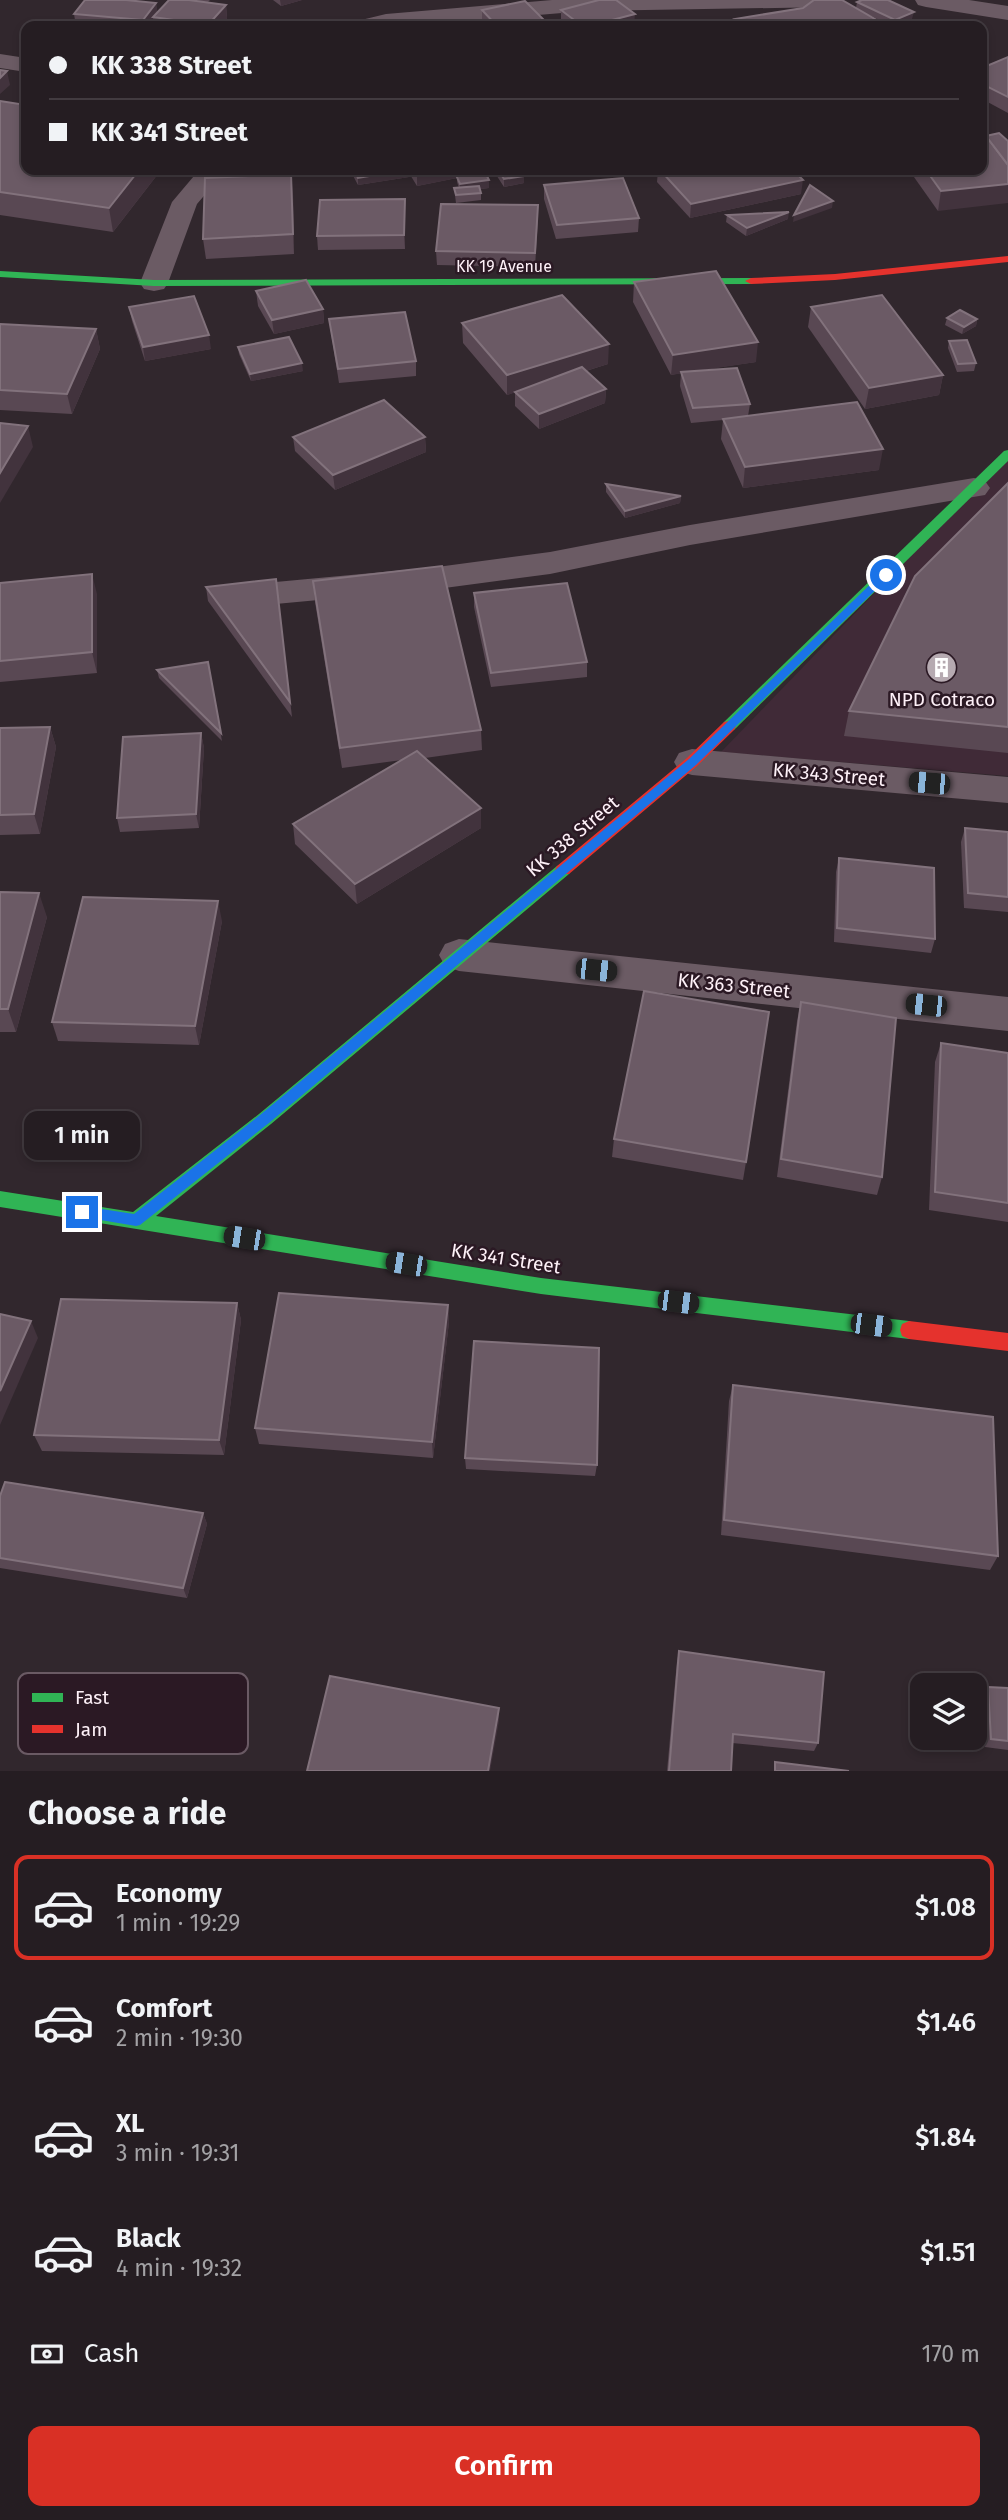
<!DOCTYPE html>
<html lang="en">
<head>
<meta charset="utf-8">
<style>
	:root { --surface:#251d22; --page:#312a2f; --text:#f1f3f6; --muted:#a3a2a5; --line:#423b40; --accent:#d93025 }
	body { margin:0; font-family:"Fira Sans",sans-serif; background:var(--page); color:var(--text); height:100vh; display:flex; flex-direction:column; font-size:26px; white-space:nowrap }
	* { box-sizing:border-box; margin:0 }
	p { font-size:23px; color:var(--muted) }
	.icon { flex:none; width:38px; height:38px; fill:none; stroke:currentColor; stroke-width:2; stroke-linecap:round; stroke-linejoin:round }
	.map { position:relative; height:1771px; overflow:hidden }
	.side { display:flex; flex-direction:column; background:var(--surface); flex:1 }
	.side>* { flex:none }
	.banner { position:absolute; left:21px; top:21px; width:966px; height:154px; border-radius:14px; box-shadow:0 4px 10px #0003,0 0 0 2px var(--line); display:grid; align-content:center; height:154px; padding:0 28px; background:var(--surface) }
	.tools { position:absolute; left:910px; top:1673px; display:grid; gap:14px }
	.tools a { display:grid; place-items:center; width:77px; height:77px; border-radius:14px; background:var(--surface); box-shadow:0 4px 10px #0003,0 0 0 2px var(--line); font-size:35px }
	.end { position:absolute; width:32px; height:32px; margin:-16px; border:9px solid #1a73e8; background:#fff; box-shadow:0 0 0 4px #fff }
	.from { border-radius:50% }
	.bubble { position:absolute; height:49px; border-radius:14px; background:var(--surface); box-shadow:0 4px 10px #0003,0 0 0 2px var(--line); font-size:23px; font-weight:600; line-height:49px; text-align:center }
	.car { position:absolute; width:21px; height:42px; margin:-21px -10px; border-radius:9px; box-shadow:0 0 5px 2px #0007; background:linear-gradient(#222 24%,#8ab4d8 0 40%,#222 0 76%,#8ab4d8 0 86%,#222 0) }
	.banner b { display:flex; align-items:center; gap:24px; height:66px; font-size:26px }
	.banner b+b { border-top:2px solid var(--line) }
	.banner i { width:18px; height:18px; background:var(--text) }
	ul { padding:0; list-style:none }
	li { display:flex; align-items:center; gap:21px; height:105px; margin:0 14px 10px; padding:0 14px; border:4px solid transparent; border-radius:14px }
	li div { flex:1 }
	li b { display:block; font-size:26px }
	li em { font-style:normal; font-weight:600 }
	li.selected { border-color:var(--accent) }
	li>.icon { width:63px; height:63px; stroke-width:1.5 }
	h2 { padding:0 28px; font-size:32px; line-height:84px }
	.pay { display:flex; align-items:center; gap:18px; height:77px; padding:0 28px; font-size:26px }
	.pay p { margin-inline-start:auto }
	.action { display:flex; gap:14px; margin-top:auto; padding:14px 28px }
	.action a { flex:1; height:80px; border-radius:14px; background:var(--accent); color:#fff; font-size:28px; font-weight:600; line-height:80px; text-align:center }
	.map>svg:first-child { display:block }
	.built { fill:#402a37 }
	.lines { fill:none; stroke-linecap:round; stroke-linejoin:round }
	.street { fill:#6b5b64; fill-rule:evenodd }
	.fast { fill:#30b455; fill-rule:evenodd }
	.jam { fill:#e5322d; fill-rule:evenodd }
	.wall { fill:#594853 }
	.shaded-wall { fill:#42333d }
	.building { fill:#6b5a65; stroke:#82727c; stroke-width:2 }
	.route { fill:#1a73e8 }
	.labels { text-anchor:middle; stroke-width:5; stroke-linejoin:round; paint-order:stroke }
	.far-street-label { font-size:16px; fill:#fef1f8; stroke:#2b1924 }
	.poi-label { font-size:19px; fill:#fef1f8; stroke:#2b1924 }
	.street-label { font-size:19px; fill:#fef1f8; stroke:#2b1924 }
	.key { fill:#2b1924; stroke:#6a5a64; stroke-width:2 }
	.key-label { font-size:19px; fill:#fef1f8 }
</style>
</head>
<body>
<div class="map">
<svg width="1008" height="1771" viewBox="0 0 1008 1771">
	<rect width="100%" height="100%" fill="#31272d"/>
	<path class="built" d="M1008,455V776L721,752Z"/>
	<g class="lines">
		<g class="street">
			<path d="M552,0H842L839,5L831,7L586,11L406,26H353L357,21L386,14Z"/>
			<path d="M915,0H969L1008,6V20L926,7L918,5Z"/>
			<path d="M0,54L26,58V72L0,68Z"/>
			<path d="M199,170H226L197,204L168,283L164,289L154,291L144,289L140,283L172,202Z"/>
			<path d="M974,478L985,481L990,488L985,495L690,545L550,574L437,589L231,608L219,605L214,597L219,589L231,586L437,567L550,552L690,525Z"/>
			<path d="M692,749L1008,777V803L692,775L679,771L674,762L679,753Z"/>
			<path d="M459,939L1008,997V1031L459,971L445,966L439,955L445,944Z"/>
		</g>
		<g class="fast">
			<path d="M0,271L154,280L751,278L757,281L751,284L154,286L0,277Z"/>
			<path d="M1008,450V461L734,730H724L722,726L724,722L1004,451Z"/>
			<path d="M563,864L569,866L571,870L569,874L271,1124L156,1216L541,1278L909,1321L916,1324L918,1330L916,1336L909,1339L541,1294L0,1207V1191L133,1212L259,1114L557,866Z"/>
		</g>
		<g class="jam">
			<path d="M1008,256V262L835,280L751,284L745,281L751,278L835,274Z"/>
			<path d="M729,721L736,726L734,730L697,766L569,874H557L555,870L557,866L687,758L724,722Z"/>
			<path d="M909,1321L1008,1333V1351L909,1339L902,1336L900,1330L902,1324Z"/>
		</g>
	</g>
	<g class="wall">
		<path d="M190,0H210L208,2Z"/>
		<path d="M273,0H302L281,6Z"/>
		<path d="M857,2L912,19L895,26H892L867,14L887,26H734L735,19L856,8Z"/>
		<path d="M156,3L157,13L226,5L227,18L220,26H154L153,22L150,26H76L74,14Z"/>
		<path d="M482,10L545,21V26H485L482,24Z"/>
		<path d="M561,10L634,26H565L561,23Z"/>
		<path d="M1008,57V113L982,99V68Z"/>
		<path d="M0,101L161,170L113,232L0,215Z"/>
		<path d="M300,170H321V173L301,175Z"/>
		<path d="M350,170H482V172L489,180V188L480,189L481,193V200L456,203L454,188H459L457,182V178L417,186L409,173V177L358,185Z"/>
		<path d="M493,170H551L523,175L524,183L504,187Z"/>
		<path d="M658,170H793L801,194L690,218L657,182Z"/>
		<path d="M909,170H982L938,211Z"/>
		<path d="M544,185L639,218L638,232L556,239L544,199Z"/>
		<path d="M293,193L294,254L206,259L203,239Z"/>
		<path d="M405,213V249L318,250L317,236Z"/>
		<path d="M727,215L788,219L746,236L726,222Z"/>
		<path d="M538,219L535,267L437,265L436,251Z"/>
		<path d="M634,282L756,362L700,370L750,404L748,416L879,470L743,488L721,439L723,420L691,423L680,386L681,373L671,375L633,302Z"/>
		<path d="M256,291L323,309L324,323L274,334L258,306Z"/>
		<path d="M129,307L211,349L145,361L132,321Z"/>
		<path d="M811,307L943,375L939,395L865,409L808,327Z"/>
		<path d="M947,318L977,319L976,326L962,334L945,325Z"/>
		<path d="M329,319L416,361V376L339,383L331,333Z"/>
		<path d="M462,323L608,364L586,371L606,389L605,403L539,429L515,406V392L507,395L463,343Z"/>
		<path d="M0,324L96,329L100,349L72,414L0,410Z"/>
		<path d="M949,341L976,363L974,371L957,372L948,348Z"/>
		<path d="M238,347L303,371L251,381L239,354Z"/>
		<path d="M293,437H425L426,452L335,490L295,451Z"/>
		<path d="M1008,483V753L844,736L849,711Z"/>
		<path d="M606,484L681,496L680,503L625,518L606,492Z"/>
		<path d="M276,579L292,717L208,601L206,587Z"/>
		<path d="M313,581L481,730L482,750L425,758L481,828L357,904L295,844L293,824L402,760L342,768L315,602Z"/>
		<path d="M0,583L97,594V673L0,682Z"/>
		<path d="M474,593L587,662V677L491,687L474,607Z"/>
		<path d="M208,662L222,741L159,678L157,670Z"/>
		<path d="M50,727L56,747L40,834L0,835V728Z"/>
		<path d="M201,733L204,748L199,828L120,832L117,818Z"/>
		<path d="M965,828L1008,832V912L964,908L961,842Z"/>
		<path d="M839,858L935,939L931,953L834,942L836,872Z"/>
		<path d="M0,892L47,917L16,1032H0Z"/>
		<path d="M222,921L199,1045L58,1041L52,1022Z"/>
		<path d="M801,1002L882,1177L877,1195L777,1177L797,1021Z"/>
		<path d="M941,1043L1008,1053V1222L929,1210L935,1062Z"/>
		<path d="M614,1139L746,1162L743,1180L612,1157Z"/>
		<path d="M237,1303L241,1320L224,1455L42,1451L34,1435Z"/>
		<path d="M448,1305L449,1322L433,1458L259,1444L255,1428Z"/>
		<path d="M733,1385L998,1556L990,1570L721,1535L729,1401Z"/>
		<path d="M465,1458L597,1465L595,1476L466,1469Z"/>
		<path d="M0,1496L203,1513L207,1524L187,1598L0,1568Z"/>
		<path d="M679,1651L818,1743L814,1751L732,1743L731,1771H667L677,1661Z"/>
		<path d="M988,1687L1008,1688V1750L985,1747L982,1696Z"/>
	</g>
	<g class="shaded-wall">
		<path d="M280,0H302L281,6Z"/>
		<path d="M156,3L158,16L153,17V22L150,26H144L143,20Z"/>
		<path d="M226,5L227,18L220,26H208Z"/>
		<path d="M914,12L912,19L894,26L895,20Z"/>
		<path d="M635,14L634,26H589Z"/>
		<path d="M545,21V26H519Z"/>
		<path d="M7,71L10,85L0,94V78Z"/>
		<path d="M139,170H161L113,232L109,208Z"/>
		<path d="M405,170H408L409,177L358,185V178Z"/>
		<path d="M427,170H482V173L456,175L457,178L417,186V172Z"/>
		<path d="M523,170H551L523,175Z"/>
		<path d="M291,174L293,193L294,254L293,234Z"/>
		<path d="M524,176V183L504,187V179Z"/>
		<path d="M489,180V188L460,191V184Z"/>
		<path d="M803,180L801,194L690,218L691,204Z"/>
		<path d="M1008,184V203L938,211L941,191Z"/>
		<path d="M405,199V249L404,235Z"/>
		<path d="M833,201L832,208L793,222L794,215Z"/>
		<path d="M789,212L788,219L746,236L747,228Z"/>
		<path d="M323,309L324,323L274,334L272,320Z"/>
		<path d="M977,319L976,326L962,334L964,327Z"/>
		<path d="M96,329L100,349L72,414L67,394Z"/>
		<path d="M209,335L211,349L145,361L143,347Z"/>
		<path d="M758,342L756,362L671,375L673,355Z"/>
		<path d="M609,344L608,364L507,395V375Z"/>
		<path d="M302,363L303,371L251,381L250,374Z"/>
		<path d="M943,375L939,395L865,409L869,388Z"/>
		<path d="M606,389L605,403L539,429V414Z"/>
		<path d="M28,426L33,447L0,503V473Z"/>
		<path d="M425,437L426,452L335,490L333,475Z"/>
		<path d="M883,449L879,470L743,488L745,467Z"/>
		<path d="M681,496L680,503L625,518V511Z"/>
		<path d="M92,574L97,594V673L92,652Z"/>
		<path d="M50,727L56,747L40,834L34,814Z"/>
		<path d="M201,733L204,748L199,828L196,814Z"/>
		<path d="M481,808V828L357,904L355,884Z"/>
		<path d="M39,893L47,917L16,1032L8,1009Z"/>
		<path d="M218,901L222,921L199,1045L195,1026Z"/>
		<path d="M237,1303L241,1320L224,1455L219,1440Z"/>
		<path d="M448,1305L449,1322L433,1458L432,1442Z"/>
		<path d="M31,1321L38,1338L0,1425V1391Z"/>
		<path d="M203,1513L207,1524L187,1598L183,1588Z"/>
		<path d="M499,1708V1721L490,1771H488Z"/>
	</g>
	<g class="building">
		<path d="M85,0H126L156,3L143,20L74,14Z"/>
		<path d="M169,0H189L226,5L208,25L153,17Z"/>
		<path d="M599,0H616L635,14L589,26H582L561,10Z"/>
		<path d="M814,0H842L887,26H747L735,19L803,8Z"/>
		<path d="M862,0H888L914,12L895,20L857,2Z"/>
		<path d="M525,1L545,21L519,26H497L482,10Z"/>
		<path d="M1008,57V97L982,84V68Z"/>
		<path d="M0,70L7,71L0,78Z"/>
		<path d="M0,101L26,105V170H139L109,208L0,192Z"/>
		<path d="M982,131L1008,165V184L941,191L926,170H982Z"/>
		<path d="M999,133L1008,141V165L986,136Z"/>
		<path d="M354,170H405L358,178Z"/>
		<path d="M498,170H520L524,176L504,179Z"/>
		<path d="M660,170H793L803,180L691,204Z"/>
		<path d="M485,172L489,180L460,184L456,175Z"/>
		<path d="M291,174L293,234L203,239L205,178Z"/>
		<path d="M623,178L639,218L557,225L544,185Z"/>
		<path d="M810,185L833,201L794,215Z"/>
		<path d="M479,186L481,193L456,195L454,188Z"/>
		<path d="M405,199L404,235L317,236L320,200Z"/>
		<path d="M441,204L538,205L535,253L436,251Z"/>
		<path d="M789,212L747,228L727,215Z"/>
		<path d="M716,271L758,342L673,355L634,282Z"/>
		<path d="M306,280L323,309L272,320L256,291Z"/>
		<path d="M562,295L609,344L507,375L462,323Z"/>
		<path d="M882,295L943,375L869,388L811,307Z"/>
		<path d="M194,296L209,335L143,347L129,307Z"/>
		<path d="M960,310L977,319L964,327L947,318Z"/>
		<path d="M405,312L416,361L338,369L329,319Z"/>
		<path d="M0,324L96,329L67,394L0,390Z"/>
		<path d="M289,337L302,363L250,374L238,347Z"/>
		<path d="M967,340L976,363L958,364L949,341Z"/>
		<path d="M582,367L606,389L539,414L515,392Z"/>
		<path d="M737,368L750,404L693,408L681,372Z"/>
		<path d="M384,400L425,437L333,475L293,437Z"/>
		<path d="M857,402L883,449L745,467L723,419Z"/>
		<path d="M0,423L28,426L0,473Z"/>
		<path d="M1008,483V727L849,711L915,576Z"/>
		<path d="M606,484L681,496L625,511Z"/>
		<path d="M442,566L481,730L340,748L313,581Z"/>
		<path d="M92,574V652L0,661V583Z"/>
		<path d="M276,579L290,702L206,587Z"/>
		<path d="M567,583L587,662L491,673L474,593Z"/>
		<path d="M208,662L221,733L157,670Z"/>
		<path d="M50,727L34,814L0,815V728Z"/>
		<path d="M201,733L196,814L117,818L123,737Z"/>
		<path d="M417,751L481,808L355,884L293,824Z"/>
		<path d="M965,828L1008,832V897L968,893Z"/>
		<path d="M839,858L934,868L935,939L837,928Z"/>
		<path d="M0,892L39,893L8,1009H0Z"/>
		<path d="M83,897L218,901L195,1026L52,1022Z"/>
		<path d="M644,991L769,1012L746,1162L614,1139Z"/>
		<path d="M801,1002L896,1018L882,1177L781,1159Z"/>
		<path d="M941,1043L1008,1053V1203L935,1192Z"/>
		<path d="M279,1293L448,1305L432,1442L255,1428Z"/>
		<path d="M61,1299L237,1303L219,1440L34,1435Z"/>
		<path d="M0,1314L31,1321L0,1391Z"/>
		<path d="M474,1341L599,1348L597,1465L465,1458Z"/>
		<path d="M733,1385L993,1417L998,1556L724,1520Z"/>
		<path d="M5,1482L203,1513L183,1588L0,1558V1496Z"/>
		<path d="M679,1651L824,1672L818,1743L733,1734L731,1771H669Z"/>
		<path d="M330,1676L499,1708L488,1771H307Z"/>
		<path d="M988,1687L1008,1688V1741L991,1739Z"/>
		<path d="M775,1762L849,1771H775Z"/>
	</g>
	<path class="route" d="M882,573L891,575L696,765L269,1123L140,1225L136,1226L77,1216L75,1212L82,1206L134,1214L260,1115L689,759Z"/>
	<defs>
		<symbol id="building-disc" viewBox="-11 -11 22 22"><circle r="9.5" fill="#b6aab1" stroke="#2b1924"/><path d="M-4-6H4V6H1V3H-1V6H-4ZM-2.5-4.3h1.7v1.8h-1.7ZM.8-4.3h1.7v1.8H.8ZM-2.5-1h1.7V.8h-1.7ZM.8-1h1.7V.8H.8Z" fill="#fff"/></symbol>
	</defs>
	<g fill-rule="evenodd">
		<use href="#building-disc" x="924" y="650" width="35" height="35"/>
	</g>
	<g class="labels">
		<g class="far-street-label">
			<text x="504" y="272">KK 19 Avenue</text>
		</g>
		<g class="poi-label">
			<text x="942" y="706">NPD Cotraco</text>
		</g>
		<g class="street-label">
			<text transform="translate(829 774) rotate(5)" y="7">KK 343 Street</text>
			<text transform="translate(572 836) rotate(-40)" y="7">KK 338 Street</text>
			<text transform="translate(734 985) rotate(6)" y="7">KK 363 Street</text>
			<text transform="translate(506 1258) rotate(9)" y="7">KK 341 Street</text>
		</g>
	</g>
	<rect x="18" y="1673" width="230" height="81" rx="10" class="key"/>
	<rect x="32" y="1693" width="31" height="9" fill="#30b455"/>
	<rect x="32" y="1725" width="31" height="8" fill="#e5322d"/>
	<g class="key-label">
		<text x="75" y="1704">Fast</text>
		<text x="75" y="1736">Jam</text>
	</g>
</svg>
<div class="tools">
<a><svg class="icon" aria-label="layers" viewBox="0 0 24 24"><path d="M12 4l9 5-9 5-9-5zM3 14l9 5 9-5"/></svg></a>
</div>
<i class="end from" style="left:886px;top:575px"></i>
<i class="end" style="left:82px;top:1212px"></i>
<div class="bubble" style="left:24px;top:1111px;width:116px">1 min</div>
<i class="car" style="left:929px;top:783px;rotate:275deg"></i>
<i class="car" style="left:596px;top:970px;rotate:96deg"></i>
<i class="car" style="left:926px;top:1005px;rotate:276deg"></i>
<i class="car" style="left:244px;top:1238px;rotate:279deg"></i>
<i class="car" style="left:406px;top:1264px;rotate:279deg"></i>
<i class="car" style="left:678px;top:1302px;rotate:97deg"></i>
<i class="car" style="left:871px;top:1325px;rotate:97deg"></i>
<div class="banner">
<b><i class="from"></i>KK 338 Street</b>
<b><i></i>KK 341 Street</b>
</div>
</div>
<section class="side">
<h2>Choose a ride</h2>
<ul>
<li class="selected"><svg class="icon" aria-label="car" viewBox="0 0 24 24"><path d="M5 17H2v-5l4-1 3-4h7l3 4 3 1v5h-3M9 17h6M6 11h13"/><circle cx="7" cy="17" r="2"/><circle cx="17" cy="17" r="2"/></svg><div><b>Economy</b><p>1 min · 19:29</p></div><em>$1.08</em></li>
<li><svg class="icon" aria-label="car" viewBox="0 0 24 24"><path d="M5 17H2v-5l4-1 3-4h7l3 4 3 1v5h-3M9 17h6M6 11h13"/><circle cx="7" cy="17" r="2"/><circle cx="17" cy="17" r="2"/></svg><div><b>Comfort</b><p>2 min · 19:30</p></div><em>$1.46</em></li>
<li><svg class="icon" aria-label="car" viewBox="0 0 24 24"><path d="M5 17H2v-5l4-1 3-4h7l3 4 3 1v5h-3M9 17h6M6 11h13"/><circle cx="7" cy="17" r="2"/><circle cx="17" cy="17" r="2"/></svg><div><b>XL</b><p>3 min · 19:31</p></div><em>$1.84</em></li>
<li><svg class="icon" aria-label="car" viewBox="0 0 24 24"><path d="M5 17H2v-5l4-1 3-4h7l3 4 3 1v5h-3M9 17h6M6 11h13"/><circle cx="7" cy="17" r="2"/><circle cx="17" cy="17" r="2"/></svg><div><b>Black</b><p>4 min · 19:32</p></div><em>$1.51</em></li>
</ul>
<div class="pay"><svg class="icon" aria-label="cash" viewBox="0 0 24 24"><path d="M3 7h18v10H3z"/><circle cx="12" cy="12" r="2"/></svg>Cash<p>170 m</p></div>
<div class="action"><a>Confirm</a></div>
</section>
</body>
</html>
